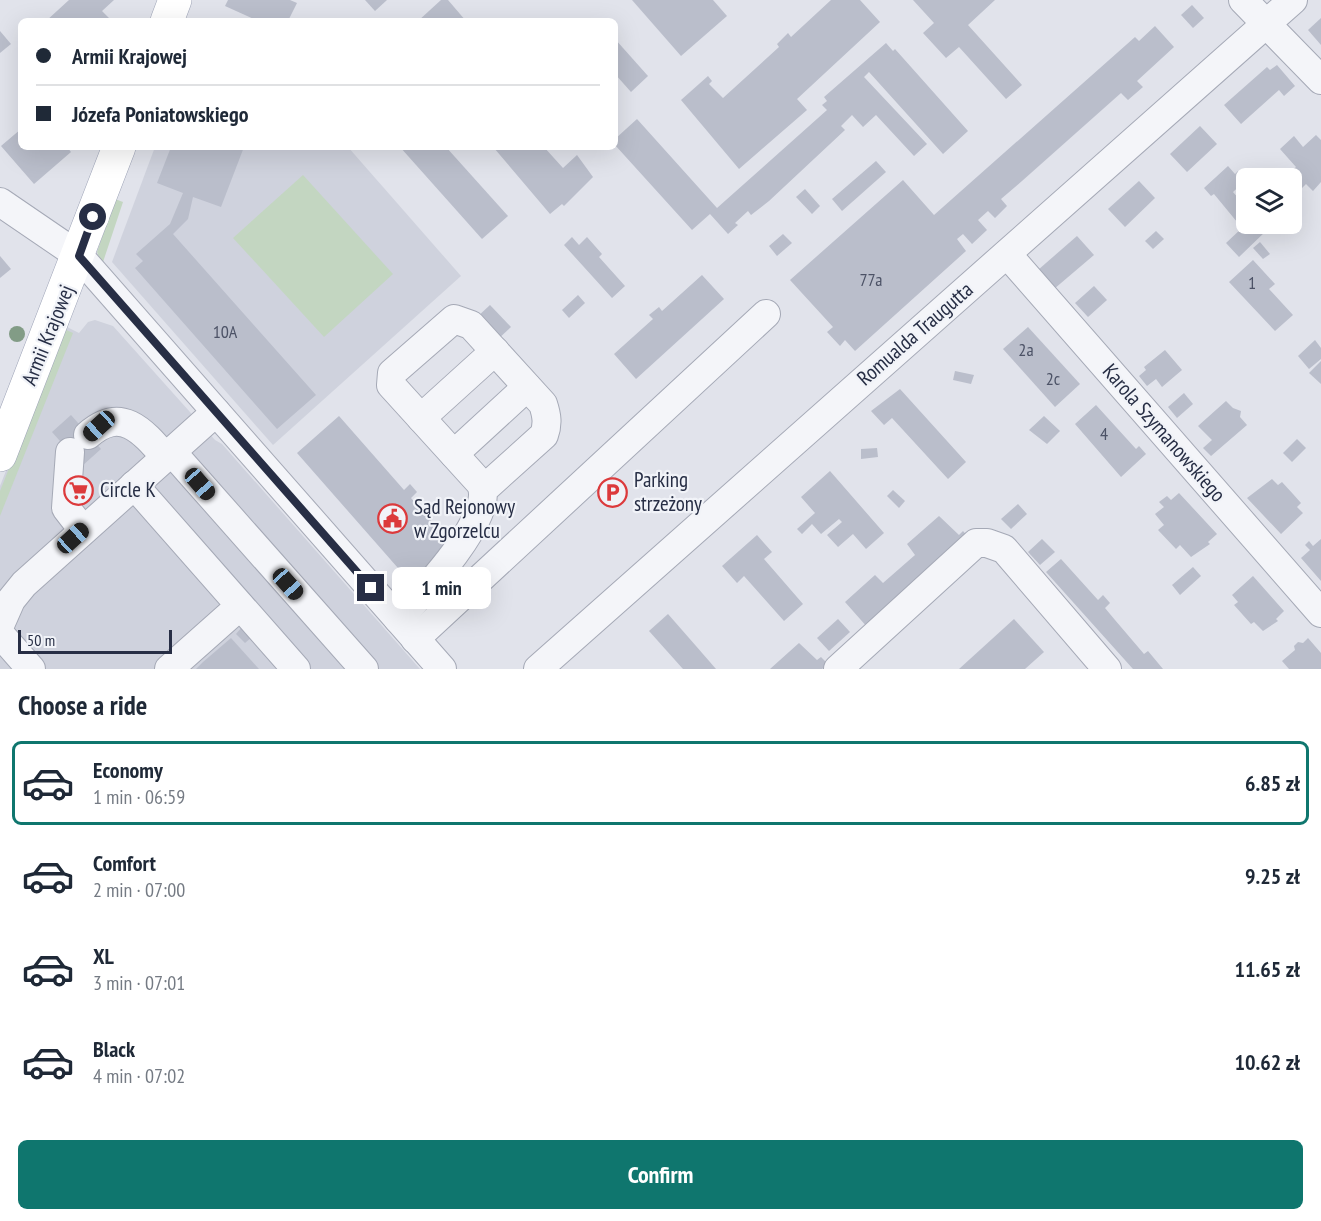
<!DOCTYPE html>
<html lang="en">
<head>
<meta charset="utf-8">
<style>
	:root { --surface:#fff; --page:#f2f2f3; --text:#1f2937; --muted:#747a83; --line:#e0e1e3; --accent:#0f766e }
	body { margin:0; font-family:"PT Sans Narrow",sans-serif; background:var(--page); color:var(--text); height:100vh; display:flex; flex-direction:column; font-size:22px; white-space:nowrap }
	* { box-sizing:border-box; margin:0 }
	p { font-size:20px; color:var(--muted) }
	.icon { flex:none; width:33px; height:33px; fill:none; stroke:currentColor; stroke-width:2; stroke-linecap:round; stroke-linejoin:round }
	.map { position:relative; height:669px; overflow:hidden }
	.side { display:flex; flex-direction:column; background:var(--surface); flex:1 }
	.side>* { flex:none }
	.hud { position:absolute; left:18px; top:18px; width:600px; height:132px; border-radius:9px; box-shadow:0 6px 24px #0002; display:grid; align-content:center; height:132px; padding:0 18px; background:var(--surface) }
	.controls { position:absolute; left:1236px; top:168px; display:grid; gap:12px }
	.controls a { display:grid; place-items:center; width:66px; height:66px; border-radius:9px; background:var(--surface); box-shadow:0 6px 24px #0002; font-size:30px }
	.scale { position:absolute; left:18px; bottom:15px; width:154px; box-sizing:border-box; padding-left:6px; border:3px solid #272e45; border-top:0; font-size:16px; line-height:21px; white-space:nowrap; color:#272e45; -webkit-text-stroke:4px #f1f3f8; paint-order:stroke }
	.end { position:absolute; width:27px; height:27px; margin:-14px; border:8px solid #272e45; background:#fff; box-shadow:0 0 0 3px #fff }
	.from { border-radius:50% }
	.bubble { position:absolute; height:42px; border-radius:9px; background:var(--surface); box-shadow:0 6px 24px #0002; font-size:20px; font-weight:700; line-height:42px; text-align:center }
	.car { position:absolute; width:18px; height:36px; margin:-18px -9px; border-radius:8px; box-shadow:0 0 4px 2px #0007; background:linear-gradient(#222 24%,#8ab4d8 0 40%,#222 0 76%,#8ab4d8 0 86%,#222 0) }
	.hud b { display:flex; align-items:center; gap:21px; height:57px; font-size:22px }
	.hud b+b { border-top:2px solid var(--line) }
	.hud i { width:15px; height:15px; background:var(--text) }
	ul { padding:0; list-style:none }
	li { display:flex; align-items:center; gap:18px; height:84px; margin:0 12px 9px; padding:0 6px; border:3px solid transparent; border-radius:9px }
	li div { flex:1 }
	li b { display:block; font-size:22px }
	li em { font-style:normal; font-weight:700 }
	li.active { border-color:var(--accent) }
	li>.icon { width:54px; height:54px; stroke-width:1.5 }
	h2 { padding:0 18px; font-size:27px; line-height:72px }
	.action { display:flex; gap:12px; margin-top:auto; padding:12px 18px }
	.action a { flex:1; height:69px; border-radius:9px; background:var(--accent); color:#fff; font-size:24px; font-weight:700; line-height:69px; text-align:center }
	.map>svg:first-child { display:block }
	.built { fill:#cfd2dd }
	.green { fill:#c3d6c1 }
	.building { fill:#babecb }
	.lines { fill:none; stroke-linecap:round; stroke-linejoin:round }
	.minor-casing { stroke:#a5a9b6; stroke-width:30 }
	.major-casing { stroke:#9fa5b8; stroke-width:34 }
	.minor { stroke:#f4f5f9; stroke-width:28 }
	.major { stroke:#fff; stroke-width:33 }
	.tree { fill:#829c86 }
	.route { stroke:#272e45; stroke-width:8 }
	.labels { text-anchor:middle; stroke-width:4.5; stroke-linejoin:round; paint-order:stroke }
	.number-label { font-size:18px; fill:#4c5266 }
	.street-label { font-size:21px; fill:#272e45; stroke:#f1f3f8 }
	.poi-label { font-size:21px; fill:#272e45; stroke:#f1f3f8; text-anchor:start }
</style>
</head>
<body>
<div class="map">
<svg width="1321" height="669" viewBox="0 0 1321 669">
	<rect width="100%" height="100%" fill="#e1e3eb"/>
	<g class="built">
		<path d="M155,147H348L461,276L273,445L112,262Z"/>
		<path d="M95,320L113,326L215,440L222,444L420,669H0V486L63,325L79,333L88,322Z"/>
	</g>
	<g class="green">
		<path d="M303,175L393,274L324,337L233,238Z"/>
		<path d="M115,199L123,202L102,265L97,252Z"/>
		<path d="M64,329L73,333L0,516V491Z"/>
	</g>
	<g class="building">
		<path d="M69,0H114L102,11L112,21H46Z"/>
		<path d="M228,0H290L297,3L288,21H258L225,6Z"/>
		<path d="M365,0H387L375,11Z"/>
		<path d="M441,0H448L466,21H418Z"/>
		<path d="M632,0H713L727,16L681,56Z"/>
		<path d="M831,0H860L880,22L797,99L807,110L739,169L681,100L708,76L712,81L709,84L723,98L779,47L777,44L788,33L791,37Z"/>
		<path d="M913,0H995L968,25L1022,85L1006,99L959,47L946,58L923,33L934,23Z"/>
		<path d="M1192,5L1204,18L1193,28L1181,15Z"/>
		<path d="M1321,18V45L1308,30Z"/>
		<path d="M1155,26L1174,47L1137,81L1143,87L1128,100L1121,93L1022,181L1001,199L1007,206L995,218L988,211L978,220L987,230L972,244L963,234L957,239L966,251L855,351L845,340L840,346L827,332L833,327L790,280L903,180L934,215L1135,37L1139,41Z"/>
		<path d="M0,31L11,44L0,53Z"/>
		<path d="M615,39L648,76L631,92L615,74Z"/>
		<path d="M886,43L893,51L895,49L968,131L943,154L869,72L864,77L927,144L914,156L876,115L863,127L852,115L841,126L845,130L769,201L751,215L748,211L735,223L738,225L728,234L710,214L692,230L615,145V139L637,119L717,208L827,110L822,105L827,101L824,97Z"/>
		<path d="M1277,65L1295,86L1284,96L1279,90L1241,124L1224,105L1267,67L1270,70Z"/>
		<path d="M1200,126L1217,144L1187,172L1170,154Z"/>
		<path d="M21,129V147H67L71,152L34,184L1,146Z"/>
		<path d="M1316,135L1321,140V182L1313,191L1306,184L1301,189L1287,175L1296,167L1280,149L1294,136L1303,147Z"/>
		<path d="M171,147H244L221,207L193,197L188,219L173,234L316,395L277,429L135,268L143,261L136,254L170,224L183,193L157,183Z"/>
		<path d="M400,147H446L508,216L482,239Z"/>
		<path d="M496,147H544L563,168L577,155L593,177L564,206L562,204L550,214L494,148Z"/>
		<path d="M876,161L886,172L842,211L832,199Z"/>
		<path d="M1228,166L1235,174L1238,171L1246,180L1233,192L1246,207V224H1261L1267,230L1239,257L1226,243L1242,228L1214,194L1211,196L1204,188Z"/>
		<path d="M1139,181L1155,198L1125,227L1108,209Z"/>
		<path d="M805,189L820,206L812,214L796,197Z"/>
		<path d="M1156,231L1164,239L1153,249L1145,241Z"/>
		<path d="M783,234L792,243L777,256L769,246Z"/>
		<path d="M1077,236L1094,255L1054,289L1038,270Z"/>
		<path d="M572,237L579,245L587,237L602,254L599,257L625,286L612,298L564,245Z"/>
		<path d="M1260,242L1270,254L1263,259L1253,248Z"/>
		<path d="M0,256L11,269L0,278Z"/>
		<path d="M1253,260L1275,284L1269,289L1293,315L1275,331L1229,282Z"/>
		<path d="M702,275L724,299L636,379L614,354L653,319L649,315L659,307L662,311Z"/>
		<path d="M1094,286L1107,300L1088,317L1075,303Z"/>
		<path d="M578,295L585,303L569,318L562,310Z"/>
		<path d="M490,305L511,327L497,340L476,318Z"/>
		<path d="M1028,327L1080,384L1055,407L1003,349Z"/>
		<path d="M1315,340L1321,348V359L1309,369L1298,356Z"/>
		<path d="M1165,350L1182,370L1162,387L1156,379L1147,386L1139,376L1146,370L1144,367Z"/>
		<path d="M1321,361V384L1309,373Z"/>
		<path d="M955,371L974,375L971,384L953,380Z"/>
		<path d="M900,389L966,462L948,479L892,418L884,425L871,411Z"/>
		<path d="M1184,393L1193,404L1177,418L1168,407Z"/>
		<path d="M1226,401L1233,408L1241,411L1240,417L1247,425L1211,456L1203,448L1212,440L1198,426Z"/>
		<path d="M1096,405L1136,449L1139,446L1146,454L1121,477L1075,424Z"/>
		<path d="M71,415L101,449L82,466L52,432Z"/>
		<path d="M339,416L404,490L410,484L417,492L411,498L448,540L450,550L412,584L297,453Z"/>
		<path d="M1044,416L1060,431L1047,444L1029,430Z"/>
		<path d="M1297,439L1306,448L1292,462L1283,453Z"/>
		<path d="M877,448L878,457L861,459V449Z"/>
		<path d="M830,471L884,533L866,549L853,534L838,547L827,535L842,522L839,519L821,534L812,524L802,534L797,529L815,513L801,497Z"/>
		<path d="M1272,479L1278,485L1282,482L1293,494L1301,503L1297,507L1303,513L1281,534L1247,498Z"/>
		<path d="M893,490L905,501L899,508L887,496Z"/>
		<path d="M1179,493L1217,534L1208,542L1210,544L1191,557L1180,545L1176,549L1158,530L1164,525L1155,514L1164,507L1159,502L1167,496L1171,500Z"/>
		<path d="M1018,504L1027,514L1011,529L1001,519Z"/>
		<path d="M939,516L959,535L963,531L969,538L868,628L845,602L875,575L883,583L915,555L907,544Z"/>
		<path d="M757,535L772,552L764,559L803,604L784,621L744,576L737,583L722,566Z"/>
		<path d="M1042,539L1055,552L1040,565L1028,552Z"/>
		<path d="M1321,539V581L1301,558L1310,550L1305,545L1309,541L1313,546Z"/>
		<path d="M1061,559L1098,600L1103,595L1110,603L1105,608L1115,620L1144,654L1148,651L1163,669H1133L1046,572Z"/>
		<path d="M1193,567L1201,576L1180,595L1172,585Z"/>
		<path d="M1253,576L1284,611L1276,619L1278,621L1263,631L1254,622L1251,624L1234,605L1238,602L1232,595Z"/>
		<path d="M668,614L696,646L716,669H683L649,631Z"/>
		<path d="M838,619L850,632L829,651L817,638Z"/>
		<path d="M1014,619L1044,652L1025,669H959Z"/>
		<path d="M242,627L252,637L245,643L236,634Z"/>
		<path d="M231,638L259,669H196L203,662Z"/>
		<path d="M1308,638L1321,653V669H1289L1282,661L1295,650L1294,646L1298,642L1303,643Z"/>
		<path d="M799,643L817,660L821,657L828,664L822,669H770Z"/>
	</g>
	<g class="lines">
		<defs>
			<g id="minor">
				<path d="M1243,0L1321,80"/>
				<path d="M0,202L79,256L442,669"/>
				<path d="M1007,254L1321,613"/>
				<path d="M421,418L495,351"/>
				<path d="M88,435C121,406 142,430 165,457"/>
				<path d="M171,451L364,669"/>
				<path d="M70,452L66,508L83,530"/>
				<path d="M454,454L527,387"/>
				<path d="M134,485L296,669"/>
				<path d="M398,619C419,597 499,514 480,483L391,385L392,373L454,319L471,325L543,404C547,416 548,424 544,435L484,489"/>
				<path d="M0,625L11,600L24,584L216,412"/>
				<path d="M0,634L31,669"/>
				<path d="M415,639L766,314"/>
				<path d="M169,669L240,606"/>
				<path d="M538,669L1293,0"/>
				<path d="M838,669L976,543H987L1004,549L1107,669"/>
			</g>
			<g id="major">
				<path d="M167,21L175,0"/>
				<path d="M0,455L119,147"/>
			</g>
		</defs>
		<use href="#minor" class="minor-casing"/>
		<use href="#major" class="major-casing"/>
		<use href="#minor" class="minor"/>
		<use href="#major" class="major"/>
	</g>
	<circle class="tree" cx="17" cy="334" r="8"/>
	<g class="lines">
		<path class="route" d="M93,217L79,256L371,588"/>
	</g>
	<defs>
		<symbol id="supermarket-ring" viewBox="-11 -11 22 22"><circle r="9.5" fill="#f1f3f8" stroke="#dc3a3c" stroke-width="1.5"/><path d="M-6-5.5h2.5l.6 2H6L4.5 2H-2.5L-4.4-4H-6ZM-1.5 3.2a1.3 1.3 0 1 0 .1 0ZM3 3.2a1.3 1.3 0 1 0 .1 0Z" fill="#dc3a3c"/></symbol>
		<symbol id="parking-ring" viewBox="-11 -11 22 22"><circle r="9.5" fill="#f1f3f8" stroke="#dc3a3c" stroke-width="1.5"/><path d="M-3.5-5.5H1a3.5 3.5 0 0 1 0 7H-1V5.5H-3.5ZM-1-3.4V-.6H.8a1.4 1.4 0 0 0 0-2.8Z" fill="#dc3a3c"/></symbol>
		<symbol id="civic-ring" viewBox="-11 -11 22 22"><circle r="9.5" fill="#f1f3f8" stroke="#dc3a3c" stroke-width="1.5"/><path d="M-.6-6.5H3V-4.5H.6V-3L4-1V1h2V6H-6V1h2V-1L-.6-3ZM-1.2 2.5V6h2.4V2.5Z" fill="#dc3a3c"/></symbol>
	</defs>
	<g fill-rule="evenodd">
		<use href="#supermarket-ring" x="62" y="474" width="33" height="33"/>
		<use href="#parking-ring" x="596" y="476" width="33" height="33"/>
		<use href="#civic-ring" x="376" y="502" width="33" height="33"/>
	</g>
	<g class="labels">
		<g class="number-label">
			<text x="871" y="286">77a</text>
			<text x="1252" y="289">1</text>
			<text x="225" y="338">10A</text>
			<text x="1026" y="356">2a</text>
			<text x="1053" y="385">2c</text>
			<text x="1104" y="440">4</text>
		</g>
		<g class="street-label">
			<text transform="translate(915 334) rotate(-41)" y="7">Romualda Traugutta</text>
			<text transform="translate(48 335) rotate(-68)" y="7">Armii Krajowej</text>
			<text transform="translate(1164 433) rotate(49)" y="7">Karola Szymanowskiego</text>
		</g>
		<g class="poi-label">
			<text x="634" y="487">Parking<tspan x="634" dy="24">strzeżony</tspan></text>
			<text x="100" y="497">Circle K</text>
			<text x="414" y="514">Sąd Rejonowy<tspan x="414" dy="24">w Zgorzelcu</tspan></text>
		</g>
	</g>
</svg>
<div class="controls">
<a><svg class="icon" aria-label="layers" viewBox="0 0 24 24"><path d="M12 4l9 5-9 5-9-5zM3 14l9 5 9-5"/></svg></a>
</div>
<div class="scale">50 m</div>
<i class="end from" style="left:93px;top:217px"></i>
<i class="end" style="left:371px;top:588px"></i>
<div class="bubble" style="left:392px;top:567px;width:99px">1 min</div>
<i class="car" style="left:99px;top:426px;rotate:228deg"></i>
<i class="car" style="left:200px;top:484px;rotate:139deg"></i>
<i class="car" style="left:73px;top:538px;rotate:48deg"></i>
<i class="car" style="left:288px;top:584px;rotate:138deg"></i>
<div class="hud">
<b><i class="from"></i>Armii Krajowej</b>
<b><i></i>Józefa Poniatowskiego</b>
</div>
</div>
<section class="side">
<h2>Choose a ride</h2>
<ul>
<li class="active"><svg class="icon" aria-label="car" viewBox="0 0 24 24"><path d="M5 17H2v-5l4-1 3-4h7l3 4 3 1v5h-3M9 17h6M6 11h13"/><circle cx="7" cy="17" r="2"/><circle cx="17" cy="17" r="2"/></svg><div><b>Economy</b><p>1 min · 06:59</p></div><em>6.85 zł</em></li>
<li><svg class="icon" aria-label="car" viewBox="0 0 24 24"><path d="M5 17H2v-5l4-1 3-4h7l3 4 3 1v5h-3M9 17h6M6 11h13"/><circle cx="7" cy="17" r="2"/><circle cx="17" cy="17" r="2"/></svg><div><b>Comfort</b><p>2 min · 07:00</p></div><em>9.25 zł</em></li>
<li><svg class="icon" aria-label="car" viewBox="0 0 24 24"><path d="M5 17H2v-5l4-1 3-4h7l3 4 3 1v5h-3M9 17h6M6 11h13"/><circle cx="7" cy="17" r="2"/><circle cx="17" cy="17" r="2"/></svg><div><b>XL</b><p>3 min · 07:01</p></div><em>11.65 zł</em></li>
<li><svg class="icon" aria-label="car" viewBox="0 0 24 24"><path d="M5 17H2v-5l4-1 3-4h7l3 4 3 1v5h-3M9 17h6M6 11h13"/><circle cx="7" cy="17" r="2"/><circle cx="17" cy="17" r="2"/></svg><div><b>Black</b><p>4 min · 07:02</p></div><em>10.62 zł</em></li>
</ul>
<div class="action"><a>Confirm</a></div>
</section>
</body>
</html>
